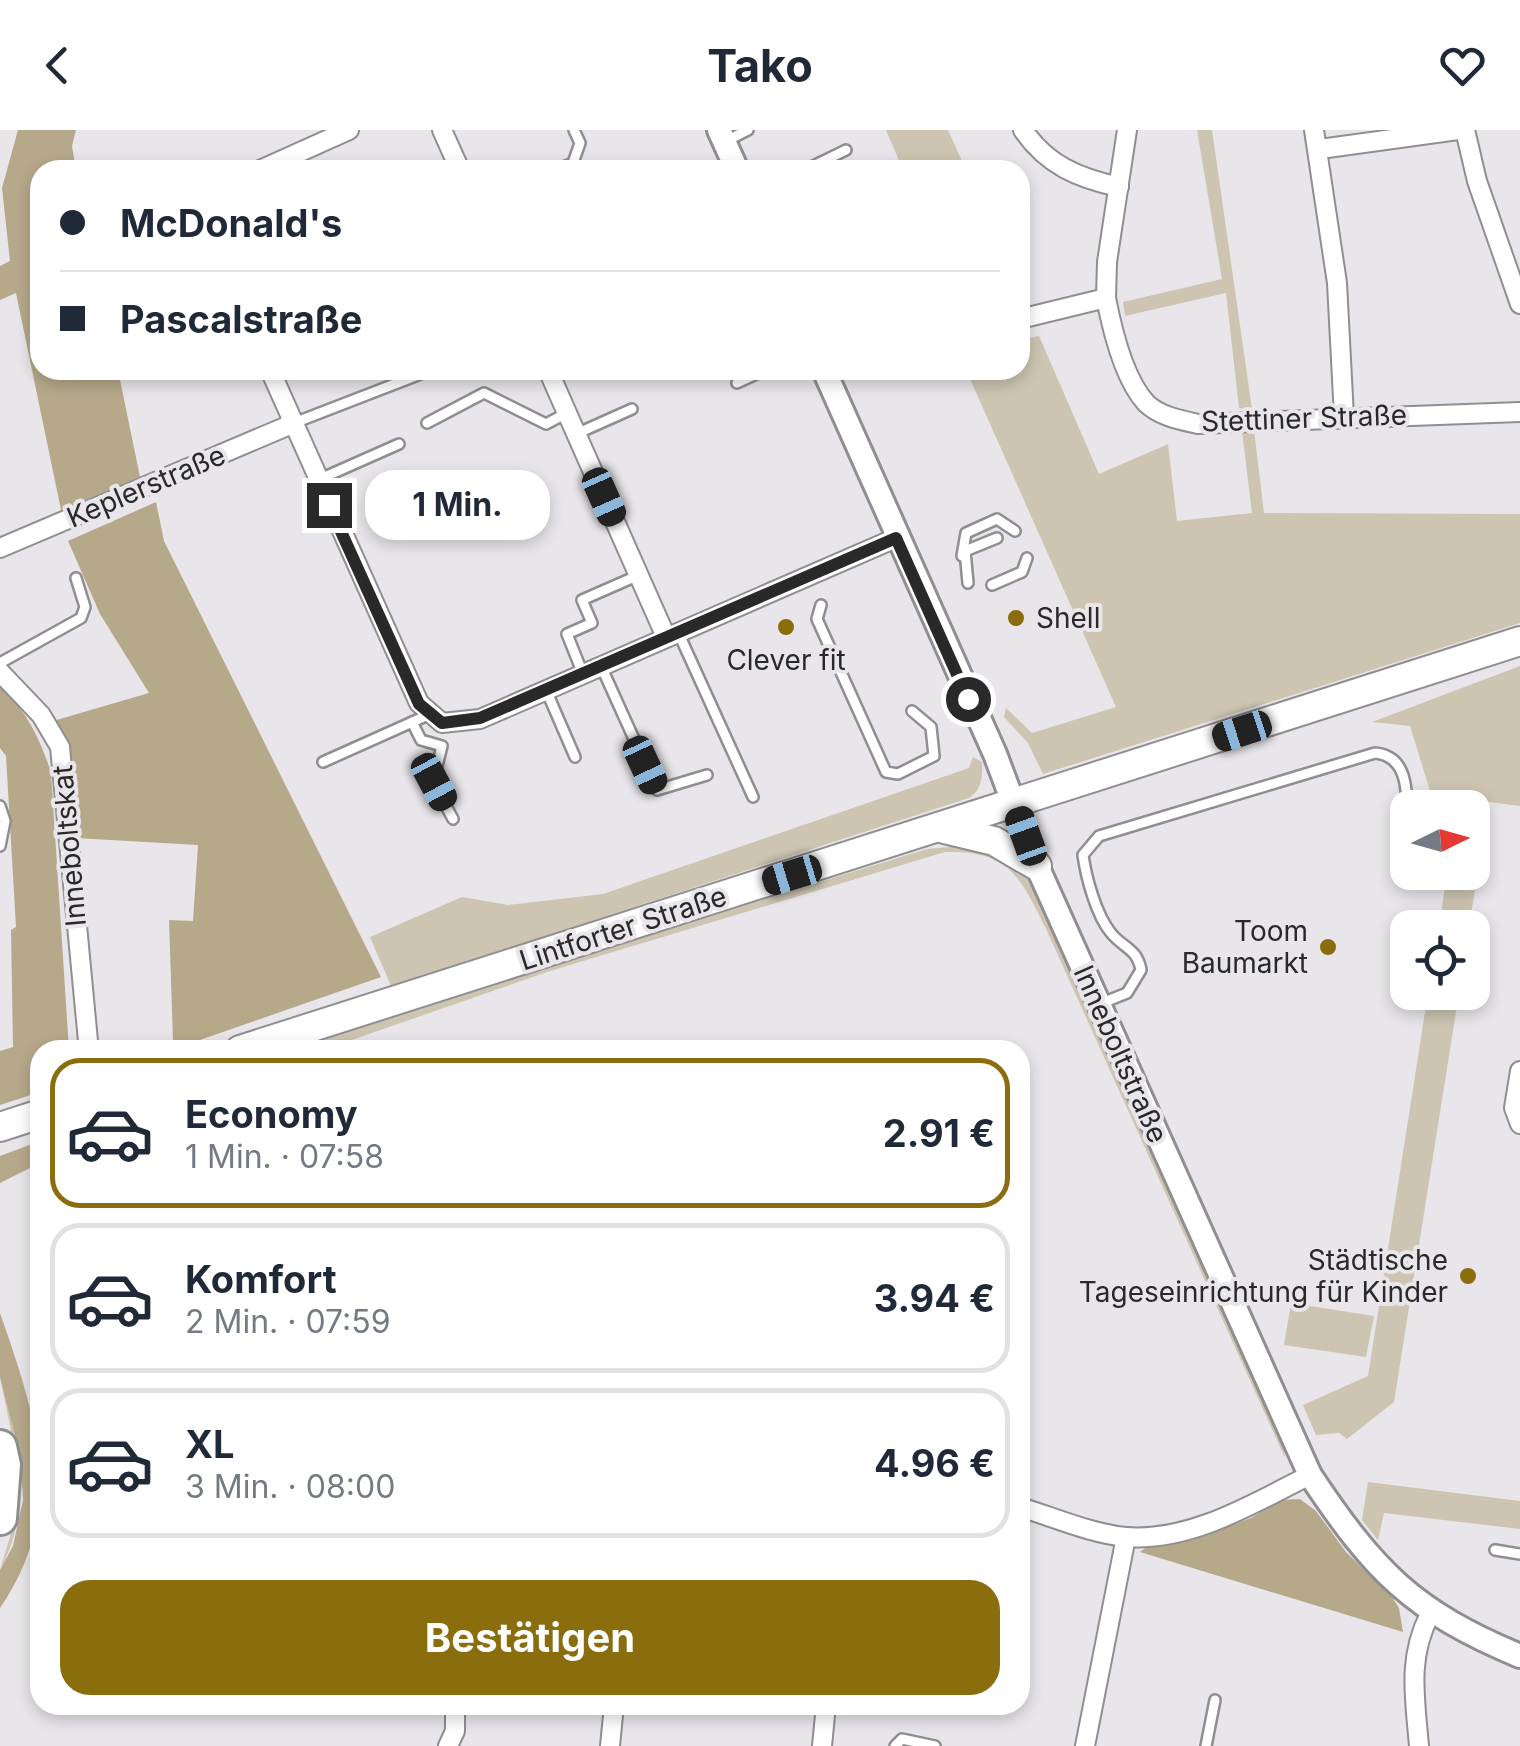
<!DOCTYPE html>
<html lang="de">
<head>
<meta charset="utf-8">
<style>
	:root { --surface:#fff; --page:#f6f6f7; --text:#1f2937; --muted:#747a83; --line:#e0e1e3; --accent:#8a6d0d }
	body { margin:0; font-family:Inter,sans-serif; background:var(--page); color:var(--text); height:100vh; display:flex; flex-direction:column; font-size:38px; white-space:nowrap }
	* { box-sizing:border-box; margin:0 }
	p { font-size:32px; color:var(--muted) }
	.icon { flex:none; width:55px; height:55px; fill:none; stroke:currentColor; stroke-width:2; stroke-linecap:round; stroke-linejoin:round }
	.map { position:relative; flex:1; overflow:hidden }
	.side { position:absolute; left:30px; top:910px; width:1000px; height:675px; display:flex; flex-direction:column; background:var(--surface); border-radius:30px; box-shadow:0 5px 15px #0003 }
	.side>* { flex:none }
	.banner { position:absolute; left:30px; top:30px; width:1000px; height:220px; border-radius:30px; box-shadow:0 5px 15px #0003; display:grid; align-content:center; height:220px; padding:0 30px; background:var(--surface) }
	.needle { width:65px; rotate:85deg }
	.controls { position:absolute; left:1390px; top:660px; display:grid; gap:20px }
	.controls a { display:grid; place-items:center; width:100px; height:100px; border-radius:20px; background:var(--surface); box-shadow:0 5px 15px #0003; font-size:50px }
	.end { position:absolute; width:45px; height:45px; margin:-22px; border:12px solid #2a292a; background:#fff; box-shadow:0 0 0 5px #fff }
	.from { border-radius:50% }
	.bubble { position:absolute; height:70px; border-radius:30px; background:var(--surface); box-shadow:0 5px 15px #0003; font-size:32px; font-weight:700; line-height:70px; text-align:center }
	.car { position:absolute; width:30px; height:60px; margin:-30px -15px; border-radius:12px; box-shadow:0 0 8px 2px #0007; background:linear-gradient(#222 24%,#8ab4d8 0 40%,#222 0 76%,#8ab4d8 0 86%,#222 0) }
	.banner b { display:flex; align-items:center; gap:35px; height:95px; font-size:38px }
	.banner b+b { border-top:2px solid var(--line) }
	.banner i { width:25px; height:25px; background:var(--text) }
	ul { padding:18px 0 0; list-style:none }
	li { display:flex; align-items:center; gap:30px; height:150px; margin:0 20px 15px; padding:0 10px; border:5px solid var(--line); border-radius:30px }
	li div { flex:1 }
	li b { display:block; font-size:38px }
	li em { font-style:normal; font-weight:700 }
	li.on { border-color:var(--accent) }
	li>.icon { width:90px; height:90px; stroke-width:1.5 }
	.button { display:flex; gap:20px; margin-top:auto; padding:20px 30px }
	.button a { flex:1; height:115px; border-radius:30px; background:var(--accent); color:#fff; font-size:40px; font-weight:700; line-height:115px; text-align:center }
	header { display:flex; justify-content:space-between; align-items:center; height:130px; padding:0 30px; background:var(--surface); font-size:45px; font-weight:700 }
	.map>svg:first-child { display:block }
	.green { fill:#cdc5b1 }
	.forest { fill:#b6a98a }
	.lines { fill:none; stroke-linecap:round; stroke-linejoin:round }
	.service-casing { stroke:#908e91; stroke-width:14 }
	.minor-casing { stroke:#908e91; stroke-width:22 }
	.tertiary-casing { stroke:#908e91; stroke-width:28 }
	.primary-casing { stroke:#908e91; stroke-width:32 }
	.motorway-casing { stroke:#908e91; stroke-width:38 }
	.service { stroke:#fff; stroke-width:9 }
	.minor { stroke:#fff; stroke-width:18 }
	.tertiary { stroke:#fff; stroke-width:22 }
	.primary { stroke:#fff; stroke-width:28 }
	.motorway { stroke:#fff; stroke-width:32 }
	.route { stroke:#2a292a; stroke-width:12 }
	.poi-dot { fill:#8a6d0d; stroke:#e8e6ea; stroke-width:4 }
	.labels { text-anchor:middle; stroke-width:8; stroke-linejoin:round; paint-order:stroke }
	.street-label { font-size:28px; fill:#2a292a; stroke:#e8e6ea }
	.poi-label { font-size:28px; fill:#2a292a; stroke:#e8e6ea; text-anchor:end }
</style>
</head>
<body>
<header><svg class="icon" aria-label="back" viewBox="0 0 24 24"><path d="M15 5l-7 7 7 7"/></svg>Tako<svg class="icon" aria-label="heart" viewBox="0 0 24 24"><path d="M12 20l-8-8c-3-5 5-10 8-4 3-6 11-1 8 4z"/></svg></header>
<div class="map">
<svg width="1520" height="1616" viewBox="0 0 1520 1616">
	<rect width="100%" height="100%" fill="#e8e6ea"/>
	<g class="green">
		<path d="M886,0H948L966,40H903Z"/>
		<path d="M1197,0H1212L1252,279L1239,278L1226,163L1125,186L1123,172L1222,149Z"/>
		<path d="M1039,206L1099,344L1168,314L1177,391L1252,383L1242,301L1254,300L1264,383L1520,384V493L1043,644L1028,613L1004,587L1006,578L1032,603L1116,577L966,240H1020V210Z"/>
		<path d="M1520,536V676L1489,672L1469,797H1439L1447,743L1472,742V678L1435,677L1410,596L1372,592Z"/>
		<path d="M973,627L982,632C983,646 982,660 969,668L391,856L370,807L462,767L508,775L603,764L969,638Z"/>
		<path d="M972,715L1022,741L1033,754L1093,877L1281,1303L1285,1328L1047,801C1020,747 1010,720 945,722L550,841L323,920H294L549,835L927,719Z"/>
		<path d="M1428,863H1459L1394,1272L1347,1309L1339,1303L1316,1305L1303,1275L1368,1246Z"/>
		<path d="M1291,1173L1374,1186L1366,1227L1284,1215Z"/>
		<path d="M0,1247C23,1311 33,1378 0,1440L13,1397L16,1326Z"/>
		<path d="M1368,1352L1520,1371V1399L1384,1383L1378,1410L1362,1390Z"/>
	</g>
	<g class="forest">
		<path d="M18,0H76L72,16L76,40H40V240H118L140,347L61,380L16,163L0,170V136L10,131L2,58Z"/>
		<path d="M156,372L164,411L381,847L171,920H127L173,911L169,790L193,791L198,715L75,708C73,667 76,627 53,591L149,563L100,484L68,411Z"/>
		<path d="M0,557C26,579 40,609 51,642L69,920H40V962L0,975V921L13,917L11,800L16,797L6,626L0,618Z"/>
		<path d="M40,1011V1033L0,1053V1026Z"/>
		<path d="M0,1183C36,1286 68,1379 0,1478V1440L13,1416L23,1370L20,1325L0,1247Z"/>
		<path d="M1300,1369L1316,1381L1346,1422L1392,1467L1399,1478L1403,1502L1140,1422L1148,1416L1195,1409L1251,1388L1281,1370Z"/>
	</g>
	<g class="lines">
		<defs>
			<g id="service">
				<path d="M724,12L748,0"/>
				<path d="M557,40L573,33L580,13L574,0"/>
				<path d="M805,40L846,20"/>
				<path d="M737,253L765,240"/>
				<path d="M294,293L431,240"/>
				<path d="M427,293L484,263L546,294L567,283"/>
				<path d="M576,304L632,279"/>
				<path d="M320,349L399,314"/>
				<path d="M962,426L966,403L997,389L1015,401"/>
				<path d="M968,453L965,421L997,408"/>
				<path d="M992,455L1022,442L1027,428"/>
				<path d="M821,475L817,489L886,642L898,644L934,626L931,597L912,581"/>
				<path d="M678,502L753,667"/>
				<path d="M0,533L81,488L85,477L76,448"/>
				<path d="M601,536L657,660L707,645"/>
				<path d="M583,544L567,504L592,493L582,470L639,445"/>
				<path d="M546,560L575,627"/>
				<path d="M412,592L421,610L442,616L433,652L453,689"/>
				<path d="M323,632L428,585"/>
				<path d="M0,676L5,691L0,716"/>
				<path d="M1102,873L1127,863L1141,840C1137,818 1123,818 1111,803C1096,785 1086,747 1083,725L1099,706L1375,623C1420,627 1405,694 1400,723"/>
				<path d="M1495,1420L1520,1424"/>
				<path d="M895,1616L902,1609L935,1616"/>
				<path d="M1206,1616L1215,1570"/>
			</g>
			<g id="minor">
				<path d="M442,0L460,40"/>
				<path d="M1023,0C1047,35 1078,48 1119,57"/>
				<path d="M1314,0L1337,153L1344,287"/>
				<path d="M1465,0L1477,51L1520,174"/>
				<path d="M1320,19L1458,0"/>
				<path d="M260,40L349,0"/>
				<path d="M1106,168C1112,199 1124,249 1146,273C1159,286 1180,290 1198,294L1520,282"/>
				<path d="M1020,189L1106,168L1107,132L1127,0"/>
				<path d="M270,240L419,573L442,593L480,589L896,408"/>
				<path d="M548,240L666,507"/>
				<path d="M0,418L292,294"/>
				<path d="M0,542L41,585L60,617L88,911"/>
				<path d="M1520,941L1514,978L1520,994"/>
				<path d="M1020,1377C1053,1387 1092,1404 1126,1407C1191,1412 1254,1373 1310,1345"/>
				<path d="M448,1616L455,1601V1575"/>
				<path d="M610,1616L614,1575"/>
				<path d="M822,1616L826,1575"/>
				<path d="M1085,1616L1126,1407"/>
				<path d="M1419,1616C1415,1568 1407,1528 1430,1484"/>
			</g>
			<g id="tertiary">
				<path d="M719,0L737,40"/>
				<path d="M824,240L995,624L1037,736L1310,1345C1374,1441 1412,1481 1520,1526"/>
			</g>
			<g id="primary">
				<path d="M944,699L994,711L1037,736"/>
				<path d="M240,920L1520,511"/>
				<path d="M0,997L40,984"/>
			</g>
			<path id="motorway" d="M0,1317L4,1335L0,1388"/>
		</defs>
		<use href="#service" class="service-casing"/>
		<use href="#minor" class="minor-casing"/>
		<use href="#tertiary" class="tertiary-casing"/>
		<use href="#primary" class="primary-casing"/>
		<use href="#motorway" class="motorway-casing"/>
		<use href="#service" class="service"/>
		<use href="#minor" class="minor"/>
		<use href="#tertiary" class="tertiary"/>
		<use href="#primary" class="primary"/>
		<use href="#motorway" class="motorway"/>
	</g>
	<g class="lines">
		<path class="route" d="M329,375L419,574L442,593L480,588L896,408L968,569"/>
	</g>
	<g class="poi-dot">
		<circle cx="1016" cy="488" r="10"/>
		<circle cx="786" cy="497" r="10"/>
		<circle cx="1328" cy="817" r="10"/>
		<circle cx="1468" cy="1146" r="10"/>
	</g>
	<g class="labels">
		<g class="street-label">
			<text transform="translate(1304 288) rotate(-2)" y="10">Stettiner Straße</text>
			<text transform="translate(146 356) rotate(-23)" y="10">Keplerstraße</text>
			<text transform="translate(69 716) rotate(-95)" y="10">Inneboltskat</text>
			<text transform="translate(623 798) rotate(-18)" y="10">Lintforter Straße</text>
			<text transform="translate(1121 924) rotate(66)" y="10">Inneboltstraße</text>
		</g>
		<g class="poi-label">
			<text x="1036" y="498" text-anchor="start">Shell</text>
			<text x="786" y="540" text-anchor="middle">Clever fit</text>
			<text x="1308" y="811">Toom<tspan x="1308" dy="32">Baumarkt</tspan></text>
			<text x="1448" y="1140">Städtische<tspan x="1448" dy="32">Tageseinrichtung für Kinder</tspan></text>
		</g>
	</g>
</svg>
<div class="controls">
<a><svg class="needle" viewBox="-14 -14 28 28"><path d="M0-13l5 13h-10z" fill="#e53935"/><path d="M0 13l5-13h-10z" fill="#747a83"/></svg></a>
<a><svg class="icon" aria-label="locate" viewBox="0 0 24 24"><circle cx="12" cy="12" r="6"/><path d="M12 2v4M12 18v4M2 12h4M18 12h4"/></svg></a>
</div>
<i class="end from" style="left:968px;top:569px"></i>
<i class="end" style="left:329px;top:375px"></i>
<div class="bubble" style="left:365px;top:340px;width:185px">1 Min.</div>
<i class="car" style="left:604px;top:367px;rotate:156deg"></i>
<i class="car" style="left:1242px;top:601px;rotate:252deg"></i>
<i class="car" style="left:645px;top:635px;rotate:155deg"></i>
<i class="car" style="left:434px;top:652px;rotate:152deg"></i>
<i class="car" style="left:1026px;top:706px;rotate:340deg"></i>
<i class="car" style="left:792px;top:745px;rotate:253deg"></i>
<div class="banner">
<b><i class="from"></i>McDonald's</b>
<b><i></i>Pascalstraße</b>
</div>
<section class="side">
<ul>
<li class="on"><svg class="icon" aria-label="car" viewBox="0 0 24 24"><path d="M5 17H2v-5l4-1 3-4h7l3 4 3 1v5h-3M9 17h6M6 11h13"/><circle cx="7" cy="17" r="2"/><circle cx="17" cy="17" r="2"/></svg><div><b>Economy</b><p>1 Min. · 07:58</p></div><em>2.91 €</em></li>
<li><svg class="icon" aria-label="car" viewBox="0 0 24 24"><path d="M5 17H2v-5l4-1 3-4h7l3 4 3 1v5h-3M9 17h6M6 11h13"/><circle cx="7" cy="17" r="2"/><circle cx="17" cy="17" r="2"/></svg><div><b>Komfort</b><p>2 Min. · 07:59</p></div><em>3.94 €</em></li>
<li><svg class="icon" aria-label="car" viewBox="0 0 24 24"><path d="M5 17H2v-5l4-1 3-4h7l3 4 3 1v5h-3M9 17h6M6 11h13"/><circle cx="7" cy="17" r="2"/><circle cx="17" cy="17" r="2"/></svg><div><b>XL</b><p>3 Min. · 08:00</p></div><em>4.96 €</em></li>
</ul>
<div class="button"><a>Bestätigen</a></div>
</section>
</div>
</body>
</html>
